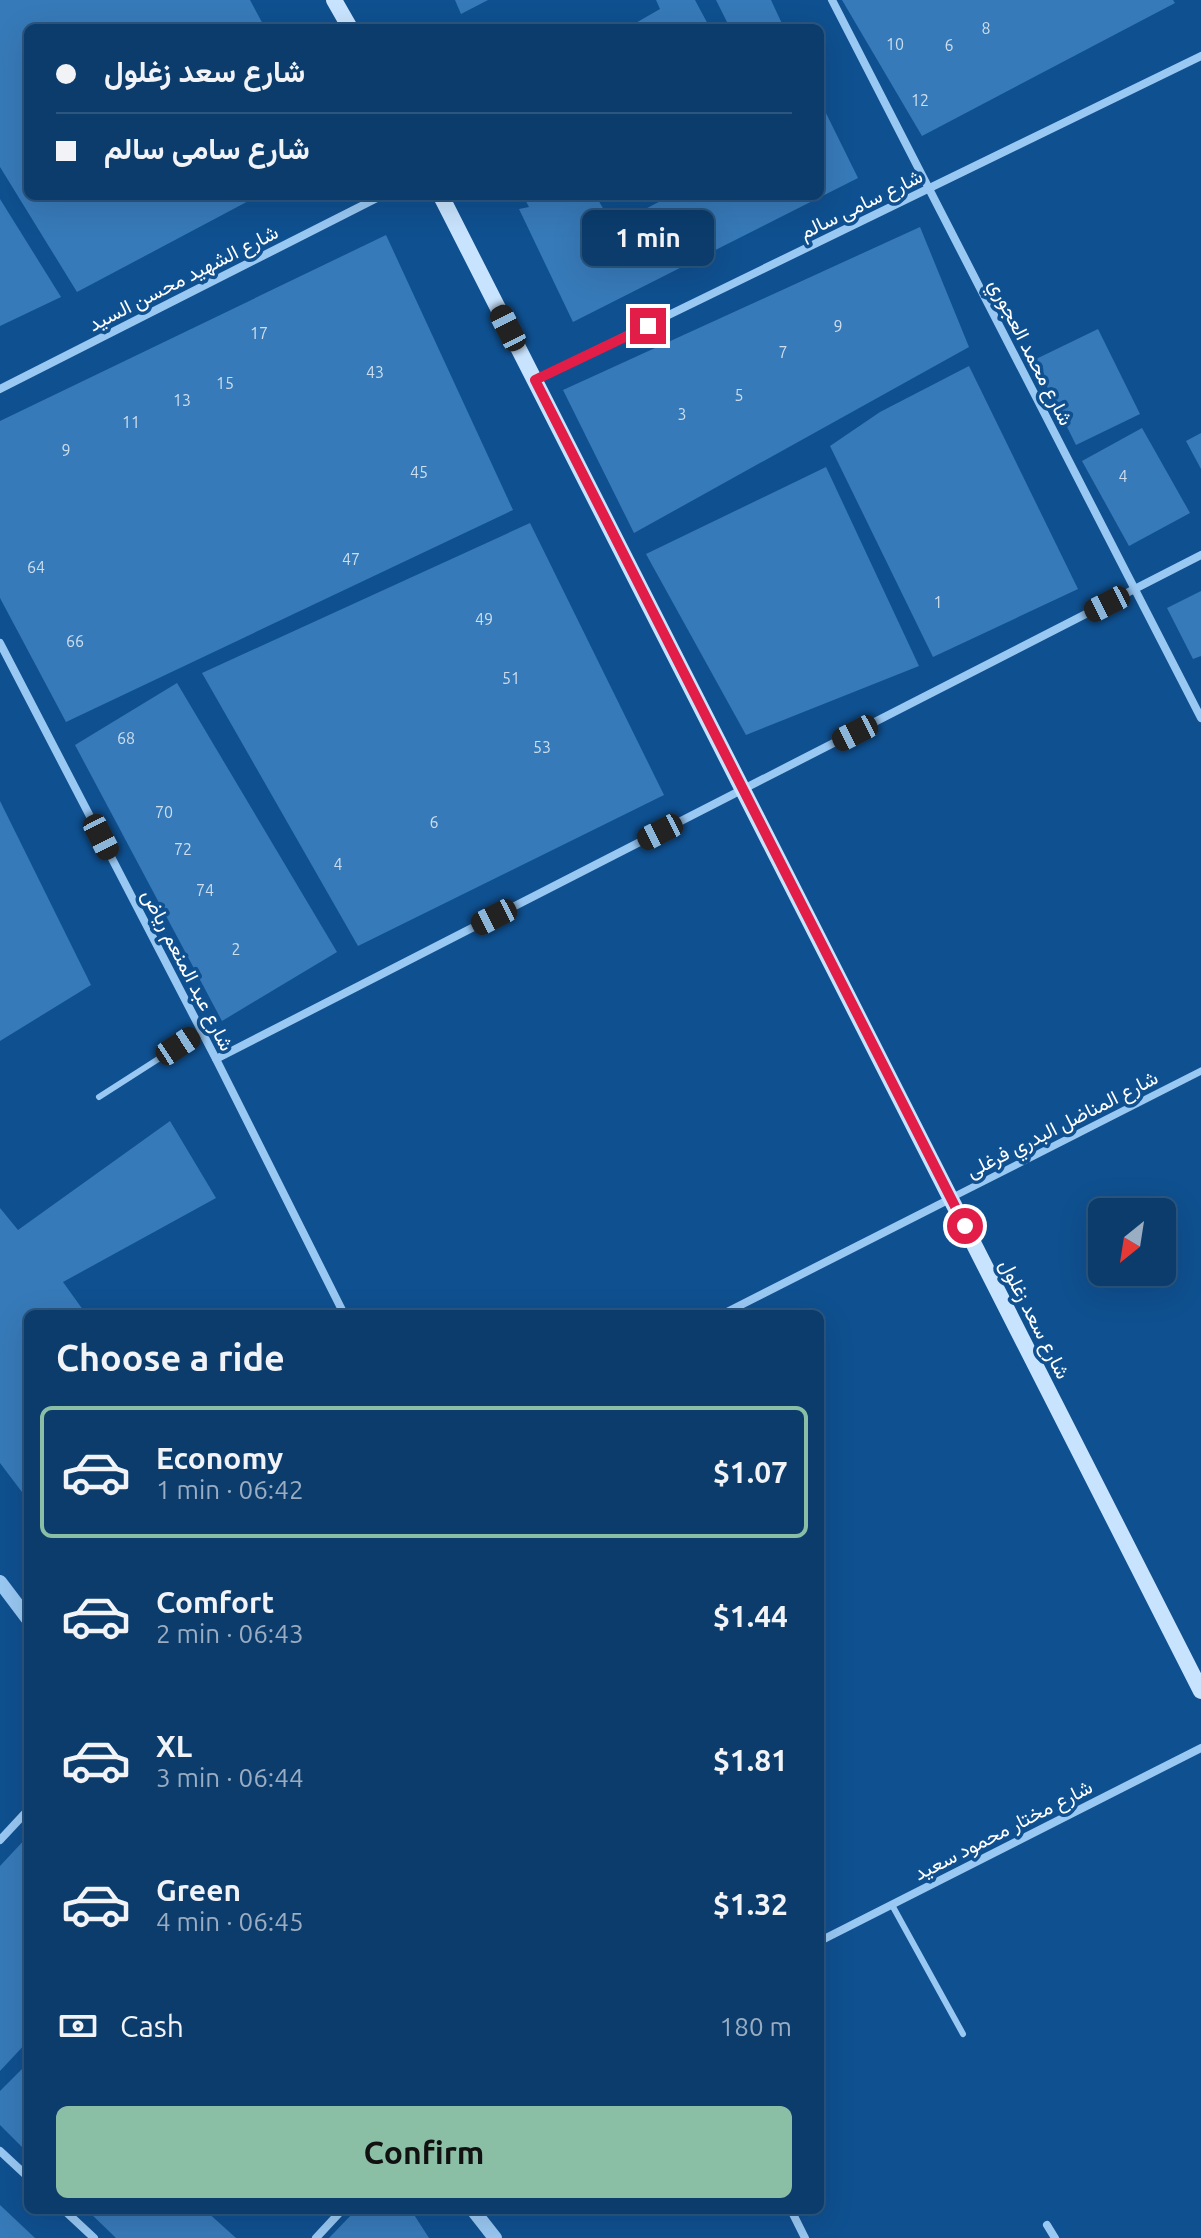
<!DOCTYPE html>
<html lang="en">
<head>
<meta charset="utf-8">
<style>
	:root { --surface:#0b3c6c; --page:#144372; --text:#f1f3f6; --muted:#9aadc2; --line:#2b567f; --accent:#8abfa5 }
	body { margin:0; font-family:Ubuntu,Vazirmatn,sans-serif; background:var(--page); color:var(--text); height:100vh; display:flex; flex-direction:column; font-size:30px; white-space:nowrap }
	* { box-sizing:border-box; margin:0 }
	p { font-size:26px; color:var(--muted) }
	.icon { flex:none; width:44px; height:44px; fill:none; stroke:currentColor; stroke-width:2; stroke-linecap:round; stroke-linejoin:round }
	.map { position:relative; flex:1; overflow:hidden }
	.side { position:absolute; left:24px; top:1310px; width:800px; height:904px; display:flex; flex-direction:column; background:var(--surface); border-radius:12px; box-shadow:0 8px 32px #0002,0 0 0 2px var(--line) }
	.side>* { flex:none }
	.banner { position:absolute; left:24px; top:24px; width:800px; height:176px; border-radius:12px; box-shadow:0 8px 32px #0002,0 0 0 2px var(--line); display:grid; align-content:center; height:176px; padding:0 32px; background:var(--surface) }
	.needle { width:52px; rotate:210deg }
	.fabs { position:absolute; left:1088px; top:1198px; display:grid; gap:16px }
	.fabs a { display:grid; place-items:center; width:88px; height:88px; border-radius:12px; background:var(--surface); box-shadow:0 8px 32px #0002,0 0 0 2px var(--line); font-size:40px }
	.end { position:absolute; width:36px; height:36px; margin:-18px; border:10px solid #e11d48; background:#fff; box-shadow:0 0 0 4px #fff }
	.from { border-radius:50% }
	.bubble { position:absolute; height:56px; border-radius:12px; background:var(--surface); box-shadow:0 8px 32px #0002,0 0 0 2px var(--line); font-size:26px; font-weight:700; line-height:56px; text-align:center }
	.car { position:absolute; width:24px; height:48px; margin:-24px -12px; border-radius:10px; box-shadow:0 0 6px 2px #0007; background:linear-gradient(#222 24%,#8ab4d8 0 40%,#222 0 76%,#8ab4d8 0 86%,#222 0) }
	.banner b { display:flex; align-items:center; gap:28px; height:76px; font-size:30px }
	.banner b+b { border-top:2px solid var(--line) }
	.banner i { width:20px; height:20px; background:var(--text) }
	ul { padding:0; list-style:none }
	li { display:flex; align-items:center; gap:24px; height:132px; margin:0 16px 12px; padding:0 16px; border:4px solid transparent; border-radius:12px }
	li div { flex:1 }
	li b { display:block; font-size:30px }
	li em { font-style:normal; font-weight:700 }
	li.on { border-color:var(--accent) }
	li>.icon { width:72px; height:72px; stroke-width:1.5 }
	h2 { padding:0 32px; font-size:36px; line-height:96px }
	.pay { display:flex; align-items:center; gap:20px; height:88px; padding:0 32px; font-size:30px }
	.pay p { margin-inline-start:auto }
	.button { display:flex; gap:16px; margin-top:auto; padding:16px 32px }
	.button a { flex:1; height:92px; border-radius:12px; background:var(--accent); color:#111; font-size:32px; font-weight:700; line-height:92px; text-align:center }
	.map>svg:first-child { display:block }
	.building { fill:#377ab9 }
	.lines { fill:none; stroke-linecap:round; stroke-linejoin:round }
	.service { stroke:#99c8f3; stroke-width:6 }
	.pedestrian { stroke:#99c8f3; stroke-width:7 }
	.minor { stroke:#99c8f3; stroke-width:8 }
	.tertiary { stroke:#99c8f3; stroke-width:14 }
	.secondary { stroke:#c8e3fd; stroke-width:16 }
	.route { stroke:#e11d48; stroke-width:10 }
	.labels { text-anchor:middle; stroke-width:7; stroke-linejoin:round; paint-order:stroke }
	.number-label { font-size:16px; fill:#cddeee }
	.street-label { font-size:20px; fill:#fff; stroke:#0f5090 }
</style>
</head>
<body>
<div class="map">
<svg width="1201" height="2238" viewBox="0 0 1201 2238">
	<rect width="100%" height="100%" fill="#0f5090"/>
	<g class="building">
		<path d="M0,0H250L265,28H28V196H258L77,292L0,167Z"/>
		<path d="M455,0H488L461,14Z"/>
		<path d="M656,0H695L710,28H627L660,9Z"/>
		<path d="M716,0H771L784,28H730Z"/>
		<path d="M842,0H1173L1175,3L922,136Z"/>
		<path d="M820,101L858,178L573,322L519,209L529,207L523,196H596L613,226L670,196H820Z"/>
		<path d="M0,199L61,297L0,326Z"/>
		<path d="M920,227L969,347L634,533L563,390Z"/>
		<path d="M386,235L513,510L66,722L0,598V421Z"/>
		<path d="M1098,329L1140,414L1076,445L1034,360Z"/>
		<path d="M969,366L1078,589L933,657L830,446L880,412Z"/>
		<path d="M1142,428L1190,513L1129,546L1082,461Z"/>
		<path d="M1201,433V469L1186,441Z"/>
		<path d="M826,467L919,666L746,735L646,554Z"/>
		<path d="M530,523L664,795L358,946L202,673Z"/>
		<path d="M1201,591V656L1193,659L1167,608Z"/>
		<path d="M177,683L337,952L222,1021L75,745Z"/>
		<path d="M0,801L91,985L0,1041Z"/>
		<path d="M170,1121L216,1198L63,1282L86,1314H28V1500L0,1463V1208L18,1230Z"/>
		<path d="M28,1836V2041L0,2071V1866Z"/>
		<path d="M28,2063V2153L0,2125V2091Z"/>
		<path d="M0,2205L35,2238H0Z"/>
		<path d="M87,2210H205L236,2238H116Z"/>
		<path d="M356,2210H411L429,2238H329Z"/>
	</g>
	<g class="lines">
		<g class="service">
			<path d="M99,1097L202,1031"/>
			<path d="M892,1905L963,2034"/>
		</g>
		<path class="pedestrian" d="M951,1198L1201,1071"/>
		<g class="minor">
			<path d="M832,0L1201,718"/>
			<path d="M535,380L1201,56"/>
			<path d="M0,389L381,196"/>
			<path d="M0,643L216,1059L344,1314"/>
			<path d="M216,1059L1201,555"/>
			<path d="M723,1314L950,1199"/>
			<path d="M0,1840L28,1810"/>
			<path d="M820,1941L1201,1748"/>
			<path d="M0,2151L28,2177"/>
			<path d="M64,2210L94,2238"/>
			<path d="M791,2210L805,2238"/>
			<path d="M1047,2225L1055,2238"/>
			<path d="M316,2238L342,2210"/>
		</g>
		<g class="tertiary">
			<path d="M0,1582L28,1619"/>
			<path d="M473,2210L495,2238"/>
		</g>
		<g class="secondary">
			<path d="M334,0L350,28"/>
			<path d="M441,196L1201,1691"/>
		</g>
	</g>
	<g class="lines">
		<path class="route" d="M648,326L535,380L965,1226"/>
	</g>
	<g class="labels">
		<g class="number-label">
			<text x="986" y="34">8</text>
			<text x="895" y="50">10</text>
			<text x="949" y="51">6</text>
			<text x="920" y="106">12</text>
			<text x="838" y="332">9</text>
			<text x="259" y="339">17</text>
			<text x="783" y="358">7</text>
			<text x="375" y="378">43</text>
			<text x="225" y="389">15</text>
			<text x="739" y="401">5</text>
			<text x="182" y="406">13</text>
			<text x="682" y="420">3</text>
			<text x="131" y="428">11</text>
			<text x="66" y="456">9</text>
			<text x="419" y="478">45</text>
			<text x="1123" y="482">4</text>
			<text x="351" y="565">47</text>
			<text x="36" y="573">64</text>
			<text x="938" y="608">1</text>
			<text x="484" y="625">49</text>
			<text x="75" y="647">66</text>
			<text x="511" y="684">51</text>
			<text x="126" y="744">68</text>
			<text x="542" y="753">53</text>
			<text x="164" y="818">70</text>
			<text x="434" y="828">6</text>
			<text x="183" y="855">72</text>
			<text x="338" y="870">4</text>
			<text x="205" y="896">74</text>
			<text x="236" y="955">2</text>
		</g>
		<g class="street-label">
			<text transform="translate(861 204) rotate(-26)" y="7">شارع سامى سالم</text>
			<text transform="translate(183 278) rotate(-27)" y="7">شارع الشهيد محسن السيد</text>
			<text transform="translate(1031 352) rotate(63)" y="7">شارع محمد العجوري</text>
			<text transform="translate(188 970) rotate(63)" y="7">شارع عبد المنعم رياض</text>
			<text transform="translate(1062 1124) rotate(-27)" y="7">شارع المناضل البدري فرغلى</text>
			<text transform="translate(1035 1319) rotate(63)" y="7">شارع سعد زغلول</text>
			<text transform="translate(1003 1830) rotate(-27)" y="7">شارع مختار محمود سعيد</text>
		</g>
	</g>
</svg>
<div class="fabs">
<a><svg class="needle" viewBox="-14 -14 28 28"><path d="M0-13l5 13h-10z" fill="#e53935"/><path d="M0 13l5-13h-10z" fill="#9aadc2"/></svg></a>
</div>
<i class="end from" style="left:965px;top:1226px"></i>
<i class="end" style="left:648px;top:326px"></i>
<div class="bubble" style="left:582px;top:210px;width:132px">1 min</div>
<i class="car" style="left:508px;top:328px;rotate:333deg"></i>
<i class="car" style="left:1107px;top:604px;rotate:243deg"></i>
<i class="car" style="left:855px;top:733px;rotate:243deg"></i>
<i class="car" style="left:660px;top:832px;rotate:243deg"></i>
<i class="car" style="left:101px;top:837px;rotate:153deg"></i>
<i class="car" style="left:494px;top:917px;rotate:243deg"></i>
<i class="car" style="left:178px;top:1046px;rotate:57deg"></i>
<div class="banner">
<b><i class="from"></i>شارع سعد زغلول</b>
<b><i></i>شارع سامى سالم</b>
</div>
<section class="side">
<h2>Choose a ride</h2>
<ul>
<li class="on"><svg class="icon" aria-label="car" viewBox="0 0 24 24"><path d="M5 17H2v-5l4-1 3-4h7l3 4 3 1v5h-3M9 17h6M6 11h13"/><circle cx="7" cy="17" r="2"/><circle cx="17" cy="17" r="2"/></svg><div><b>Economy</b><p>1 min · 06:42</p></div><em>$1.07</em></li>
<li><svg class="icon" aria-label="car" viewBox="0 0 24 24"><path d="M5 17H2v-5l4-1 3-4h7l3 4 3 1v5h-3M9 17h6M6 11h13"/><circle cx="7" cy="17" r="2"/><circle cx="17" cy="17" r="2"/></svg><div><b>Comfort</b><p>2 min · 06:43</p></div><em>$1.44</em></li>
<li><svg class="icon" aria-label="car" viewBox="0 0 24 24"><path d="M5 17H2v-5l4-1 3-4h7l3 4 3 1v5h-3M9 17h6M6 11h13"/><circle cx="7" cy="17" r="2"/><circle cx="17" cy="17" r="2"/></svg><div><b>XL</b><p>3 min · 06:44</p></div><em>$1.81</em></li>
<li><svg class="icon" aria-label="car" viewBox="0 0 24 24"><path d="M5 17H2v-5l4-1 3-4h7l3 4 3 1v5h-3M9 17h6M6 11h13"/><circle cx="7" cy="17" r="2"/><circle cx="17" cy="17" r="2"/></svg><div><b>Green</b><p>4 min · 06:45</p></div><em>$1.32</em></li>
</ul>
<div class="pay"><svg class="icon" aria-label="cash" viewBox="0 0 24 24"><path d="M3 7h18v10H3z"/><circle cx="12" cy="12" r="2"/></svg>Cash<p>180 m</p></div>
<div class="button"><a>Confirm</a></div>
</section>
</div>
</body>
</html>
